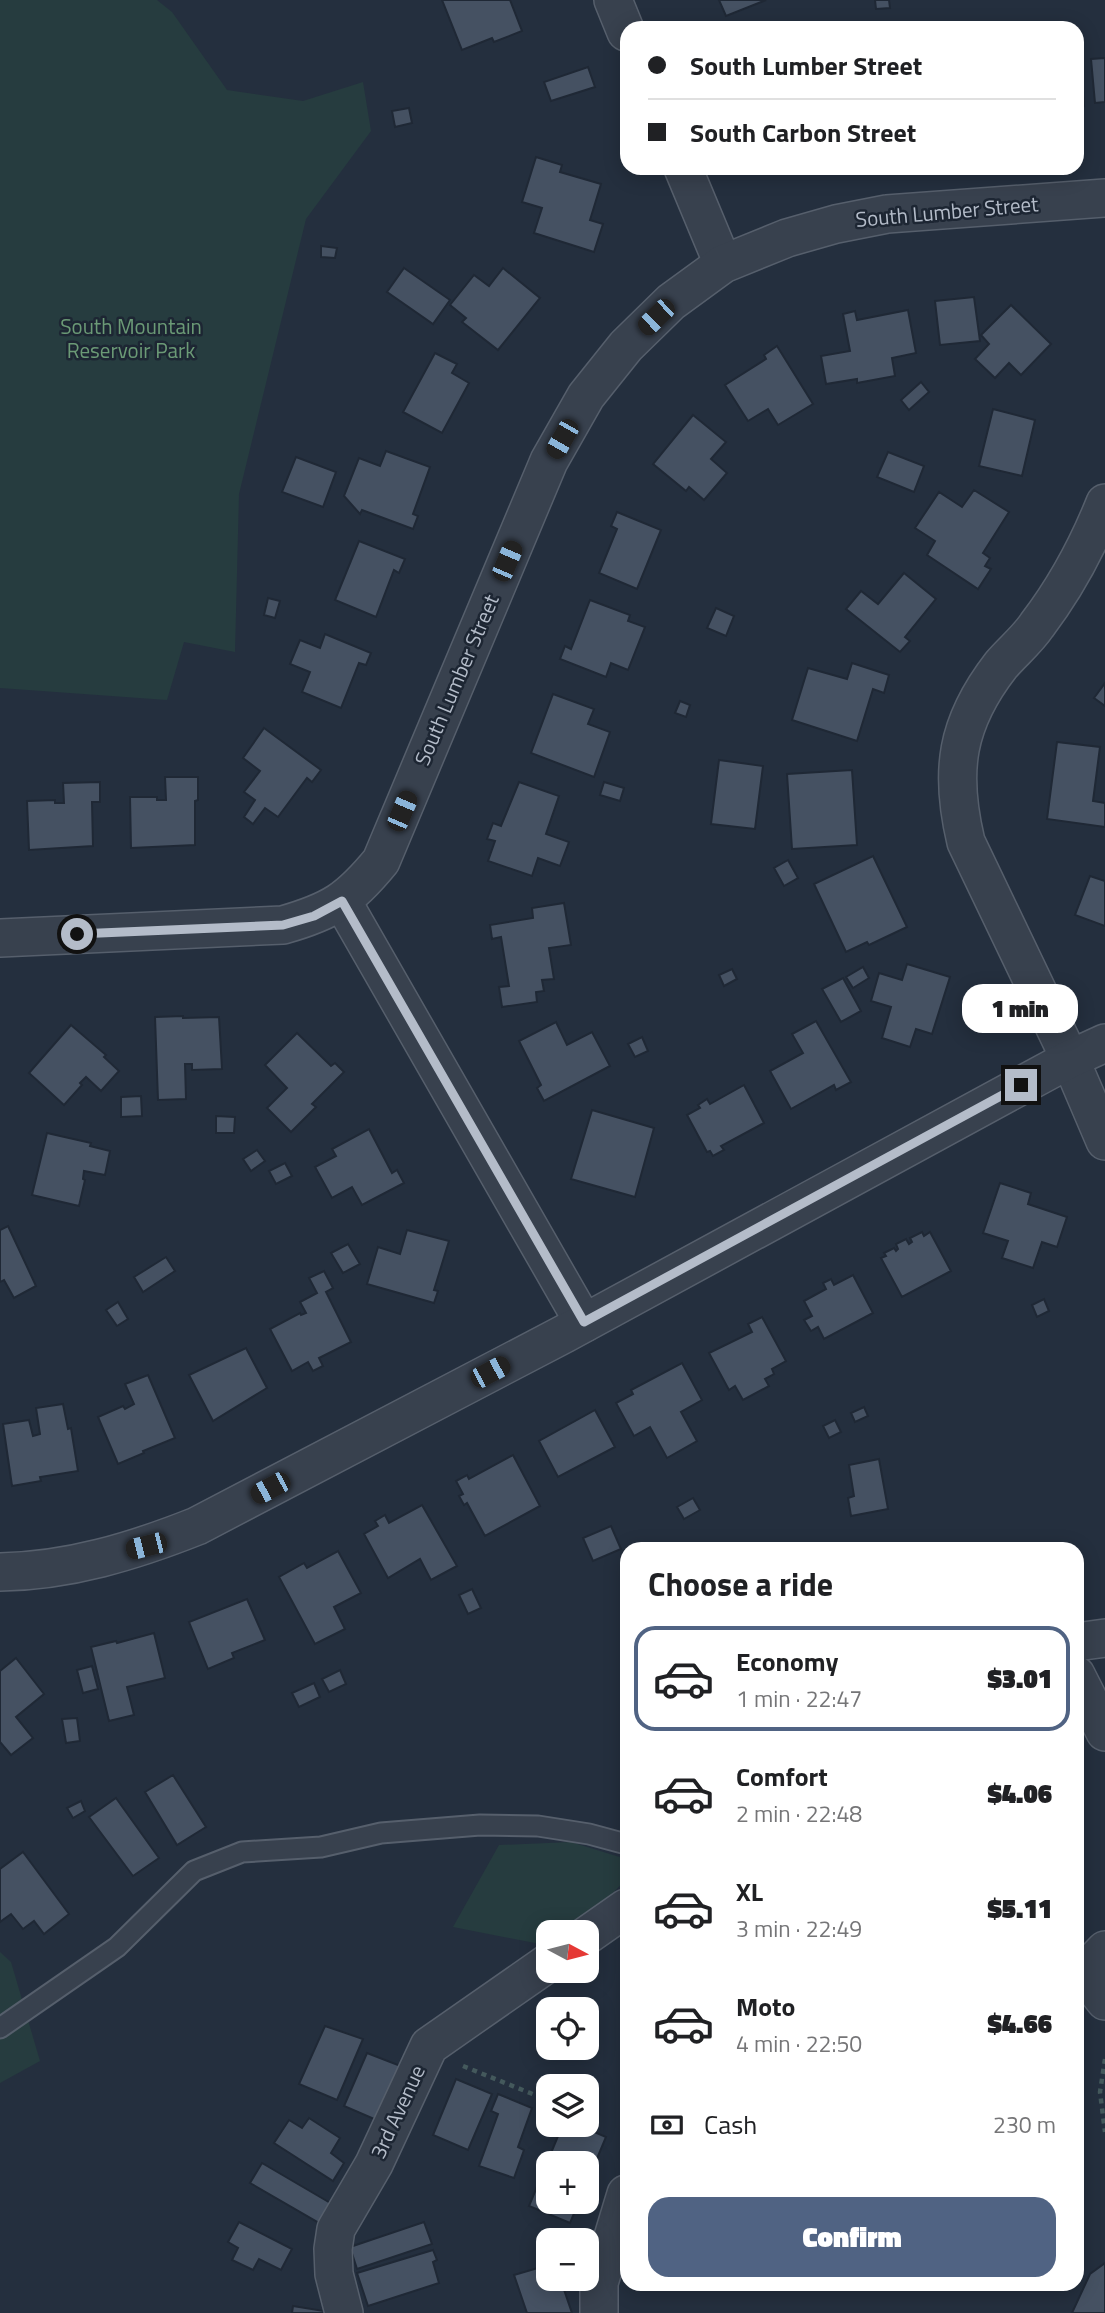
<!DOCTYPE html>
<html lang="en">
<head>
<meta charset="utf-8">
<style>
	:root { --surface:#fff; --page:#f6f6f6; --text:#202124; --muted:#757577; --line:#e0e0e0; --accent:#506383 }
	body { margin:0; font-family:"Titillium Web",sans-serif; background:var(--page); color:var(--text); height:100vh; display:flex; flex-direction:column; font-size:26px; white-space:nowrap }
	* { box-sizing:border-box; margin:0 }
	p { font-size:23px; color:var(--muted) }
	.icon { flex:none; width:38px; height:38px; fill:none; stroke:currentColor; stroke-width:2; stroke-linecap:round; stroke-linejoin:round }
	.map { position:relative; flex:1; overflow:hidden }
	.details { position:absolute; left:620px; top:1542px; width:464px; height:749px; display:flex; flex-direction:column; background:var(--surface); border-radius:21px; box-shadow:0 4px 18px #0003 }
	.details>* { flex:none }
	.banner { position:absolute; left:620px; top:21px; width:464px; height:154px; border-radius:21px; box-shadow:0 4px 18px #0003; display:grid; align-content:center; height:154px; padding:0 28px; background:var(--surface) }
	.needle { width:46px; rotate:97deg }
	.fabs { position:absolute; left:536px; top:1920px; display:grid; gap:14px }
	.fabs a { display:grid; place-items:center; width:63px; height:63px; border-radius:14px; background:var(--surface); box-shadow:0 4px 18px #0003; font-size:35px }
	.end { position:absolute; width:32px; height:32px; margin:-16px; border:9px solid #b4bcc9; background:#111; box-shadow:0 0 0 4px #111 }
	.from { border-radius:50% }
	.bubble { position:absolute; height:49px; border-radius:21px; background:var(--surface); box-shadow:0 4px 18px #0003; font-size:23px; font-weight:800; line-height:49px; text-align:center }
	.car { position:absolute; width:21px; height:42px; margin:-21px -10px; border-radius:9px; box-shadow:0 0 5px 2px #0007; background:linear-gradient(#222 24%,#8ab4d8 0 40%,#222 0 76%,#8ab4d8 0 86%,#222 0) }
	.banner b { display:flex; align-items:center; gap:24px; height:66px; font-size:26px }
	.banner b+b { border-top:2px solid var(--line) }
	.banner i { width:18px; height:18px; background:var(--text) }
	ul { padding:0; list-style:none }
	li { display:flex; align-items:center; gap:21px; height:105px; margin:0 14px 10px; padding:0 14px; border:4px solid transparent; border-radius:21px }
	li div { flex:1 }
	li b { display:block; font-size:26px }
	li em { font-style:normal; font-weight:800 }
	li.selected { border-color:var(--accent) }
	li>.icon { width:63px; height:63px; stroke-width:1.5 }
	h2 { padding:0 28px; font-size:32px; line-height:84px }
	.pay { display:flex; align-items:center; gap:18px; height:77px; padding:0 28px; font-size:26px }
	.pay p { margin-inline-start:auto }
	.primary-button { display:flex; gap:14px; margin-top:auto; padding:14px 28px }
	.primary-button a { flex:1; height:80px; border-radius:21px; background:var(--accent); color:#fff; font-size:28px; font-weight:800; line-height:80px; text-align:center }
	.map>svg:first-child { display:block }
	.green { fill:#263c3f }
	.building { fill:#455162; stroke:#1f2835; stroke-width:2 }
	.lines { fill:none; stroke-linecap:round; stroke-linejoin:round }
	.lane-casing { stroke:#565f6c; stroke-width:23 }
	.street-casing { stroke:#565f6c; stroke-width:40 }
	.path { stroke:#44595c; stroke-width:4.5; stroke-dasharray:5 5; stroke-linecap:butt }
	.lane { stroke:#38414e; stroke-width:19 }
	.street { stroke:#38414e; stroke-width:37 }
	.route { stroke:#b4bcc9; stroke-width:9 }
	.labels { text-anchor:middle; stroke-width:5; stroke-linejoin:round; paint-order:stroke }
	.street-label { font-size:21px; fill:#b4bcc9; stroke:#1d2633 }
	.park-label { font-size:21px; fill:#6b9a76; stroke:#1d2633 }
</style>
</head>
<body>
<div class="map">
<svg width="1105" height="2313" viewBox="0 0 1105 2313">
	<rect width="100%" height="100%" fill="#242f3e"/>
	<g class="green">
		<path d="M0,0H157L172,12L227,90L303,101L363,82L371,131L306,219L239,494L235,652L184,642L167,700L0,688Z"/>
		<path d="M571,1842L626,1859V1879C608,1899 576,1932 548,1932V1939L540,1944L453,1927L499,1845Z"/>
		<path d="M0,1952L11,1962L40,2061L0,2083Z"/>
	</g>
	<g class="building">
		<path d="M442,0H510L522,31L494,42L492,38L462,50Z"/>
		<path d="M719,0H766L726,16Z"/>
		<path d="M875,0H889L890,8L876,9Z"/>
		<path d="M1105,58V102L1095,103L1091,59Z"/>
		<path d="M1081,61L1084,106L1076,107V62Z"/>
		<path d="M588,67L595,87L551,101L544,82Z"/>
		<path d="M409,108L412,123L395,127L392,111Z"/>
		<path d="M536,157L562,165L560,172L601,184L590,220L603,224L594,252L534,233L542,208L522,202Z"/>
		<path d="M321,246L337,248L335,258L321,257Z"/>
		<path d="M404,268L450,300L433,324L387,292Z"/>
		<path d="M503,268L540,298L498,350L462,322L466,318L450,305L474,275L489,286Z"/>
		<path d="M974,297L980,341L940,345L935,301Z"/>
		<path d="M1011,305L1051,344L1021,375L1009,363L995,378L975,359L989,344L981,335Z"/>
		<path d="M908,310L916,353L892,358L895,376L857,383V379L826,384L821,356L850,351L843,314L855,311L857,320Z"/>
		<path d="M777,346L813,404L778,425L768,409L748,421L725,385L766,359L764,355Z"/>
		<path d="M435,353L457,364L452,373L469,383L442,433L403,412Z"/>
		<path d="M921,382L929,392L909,410L901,400Z"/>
		<path d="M993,409L1035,420L1022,476L979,466Z"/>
		<path d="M693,415L726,442L711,459L727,473L704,500L689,487L686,491L653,464Z"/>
		<path d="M386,451L430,467L413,514L418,516L413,529L362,510L360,514L344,496L359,458L380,466Z"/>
		<path d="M888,452L924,466L914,492L877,477Z"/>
		<path d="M296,457L336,472L323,507L282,492Z"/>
		<path d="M974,490L1009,512L983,553L990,558L985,566L991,569L978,589L927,555L935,541L915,528L939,492L962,507Z"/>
		<path d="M617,512L661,530L637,589L599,573L617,529L611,526Z"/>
		<path d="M359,541L405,559L399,573L394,570L376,617L335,600Z"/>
		<path d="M904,573L936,599L905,637L910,641L900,652L846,609L861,591L878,604Z"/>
		<path d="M268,598L280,601L275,618L264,615Z"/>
		<path d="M590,600L630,615L628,621L645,627L628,670L611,663L606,677L560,659L565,646L571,649Z"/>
		<path d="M716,608L734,616L726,636L707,628Z"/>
		<path d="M325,634L371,653L366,665L359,663L341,708L302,692L310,672L290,664L300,640L320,648Z"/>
		<path d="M852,663L889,675L884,693L873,689L857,741L792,720L808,668L847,679Z"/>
		<path d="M1105,683V706L1094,698Z"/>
		<path d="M553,694L594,709L588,724L610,732L594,777L531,753Z"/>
		<path d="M680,701L690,705L686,717L675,713Z"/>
		<path d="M264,728L321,770L312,782L307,778L278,817L265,808L253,824L244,817L255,800L244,792L260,771L243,758Z"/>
		<path d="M1057,742L1100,747L1093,801L1105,803V827L1047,819Z"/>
		<path d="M719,760L763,766L755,829L711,824Z"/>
		<path d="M852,770L857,845L792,849L787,774Z"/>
		<path d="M165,777H198V800L195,801V845L131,848L130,797H157V800H166Z"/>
		<path d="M100,782V802H92L93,846L29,850L27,801L55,800V803H64L63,783Z"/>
		<path d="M519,782L559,796L546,834L569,842L560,866L538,858L532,876L488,861L495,841L487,839L493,823L501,826Z"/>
		<path d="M604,782L624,788L620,801L600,795Z"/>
		<path d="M873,856L907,927L869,945L867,942L846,952L814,884Z"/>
		<path d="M788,860L798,878L784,886L774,868Z"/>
		<path d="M1090,876L1105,881V926L1075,915Z"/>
		<path d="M564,903L571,945L549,948L554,979L542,980L544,991L536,992L537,1002L502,1007L499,987L509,986L501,937L492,939L490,925L533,918L532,908Z"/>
		<path d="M907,964L950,977L932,1034L916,1029L910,1047L882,1038L891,1007L871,1001L879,973L902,980Z"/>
		<path d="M863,967L869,978L853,988L846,977Z"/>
		<path d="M732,969L737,979L724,986L719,975Z"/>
		<path d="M843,978L861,1011L841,1022L822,989Z"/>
		<path d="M183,1016V1018L219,1017L222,1069L192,1070V1064H185L186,1099L158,1100L155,1017Z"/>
		<path d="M816,1021L851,1082L836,1090L834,1085L791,1109L770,1071L803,1053L792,1034Z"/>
		<path d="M556,1022L567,1045L592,1032L610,1066L544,1101L537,1088L541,1085L519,1041Z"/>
		<path d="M71,1025L106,1055L104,1057L119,1071L101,1091L86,1077L80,1083L82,1085L64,1105L29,1073Z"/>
		<path d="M297,1033L331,1066L335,1063L344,1072L312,1104L316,1107L291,1132L267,1108L287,1088L265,1065Z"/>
		<path d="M642,1037L648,1051L635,1057L628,1044Z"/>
		<path d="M744,1085L764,1123L721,1146L724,1150L713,1156L710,1151L707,1152L687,1115L700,1108L698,1105L707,1099L710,1104Z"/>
		<path d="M141,1096L142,1116L121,1117V1097Z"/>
		<path d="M592,1110L654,1128L635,1197L571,1179Z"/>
		<path d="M216,1116L235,1117L234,1133H216Z"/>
		<path d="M369,1129L392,1173L397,1170L404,1183L362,1205L352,1187L332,1198L315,1167L336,1156L332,1149Z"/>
		<path d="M47,1133L91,1143L90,1146L110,1151L105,1175L84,1171L83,1179L85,1180L79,1206L32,1195Z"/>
		<path d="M257,1150L265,1161L251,1171L243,1159Z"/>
		<path d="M285,1163L292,1176L276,1184L269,1171Z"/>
		<path d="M1000,1183L1031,1193L1028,1204L1067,1217L1057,1247L1042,1242L1033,1268L1002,1258L1008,1241L983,1233Z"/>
		<path d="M8,1226L36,1286L14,1298L4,1280L0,1282V1230Z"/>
		<path d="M407,1230L449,1241L434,1290L438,1291L434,1303L367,1284L378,1247L400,1254Z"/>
		<path d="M922,1232L924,1236L930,1232L951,1271L902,1297L881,1258L886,1256L884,1253L894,1248L896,1251L898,1249L896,1244L906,1239L909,1244L912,1242L910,1238Z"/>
		<path d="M348,1244L360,1264L343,1273L331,1253Z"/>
		<path d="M166,1257L175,1271L143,1292L134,1277Z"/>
		<path d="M324,1271L333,1288L326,1292L351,1342L319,1358L323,1366L313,1371L308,1362L292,1371L270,1329L300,1313L301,1315L306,1313L300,1302L317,1293L309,1278Z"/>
		<path d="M853,1275L873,1313L824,1339L818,1327L811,1331L804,1320L812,1316L804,1301L826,1289L823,1283L831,1279L834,1285Z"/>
		<path d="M1044,1299L1049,1311L1037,1317L1032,1305Z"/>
		<path d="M118,1302L128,1319L117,1326L106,1310Z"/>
		<path d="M762,1317L786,1361L772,1369L774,1374L765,1379L769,1386L743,1400L735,1386L729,1390L709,1353L752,1332L748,1324Z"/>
		<path d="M246,1348L267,1388L213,1421L189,1375Z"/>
		<path d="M682,1363L702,1400L681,1412L697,1441L667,1458L650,1427L634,1436L616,1403L633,1394L631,1390Z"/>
		<path d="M148,1375L175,1438L143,1451L144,1453L118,1464L98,1417L123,1406L125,1409L134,1404L125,1384Z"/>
		<path d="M63,1404L68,1429L71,1428L78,1471L40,1477L41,1481L12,1486L3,1424L29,1420L33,1436L40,1434L36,1408Z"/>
		<path d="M864,1407L868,1416L855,1422L851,1413Z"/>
		<path d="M595,1410L615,1447L558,1477L539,1441Z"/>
		<path d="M835,1420L841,1432L829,1438L823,1426Z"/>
		<path d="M513,1455L540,1506L485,1536L467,1503L464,1505L459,1496L463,1494L456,1481L467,1475L469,1479Z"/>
		<path d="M879,1459L888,1509L851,1516L848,1498L854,1496L849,1465Z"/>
		<path d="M693,1498L700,1510L684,1519L677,1507Z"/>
		<path d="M422,1505L457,1566L431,1580L420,1559L388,1578L364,1534L378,1526L375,1521L385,1515L389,1523Z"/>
		<path d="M611,1526L621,1549L593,1561L583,1538Z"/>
		<path d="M338,1551L361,1593L334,1607L345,1629L315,1644L279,1577L304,1563L307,1568Z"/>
		<path d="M472,1589L481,1608L468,1614L459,1595Z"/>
		<path d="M247,1599L265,1640L232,1653L234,1658L208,1669L189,1622Z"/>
		<path d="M154,1633L165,1678L127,1687L134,1715L109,1721L91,1647L116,1641L117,1643Z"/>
		<path d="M16,1658L44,1694L16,1717L33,1738L11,1755L0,1742V1671Z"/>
		<path d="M92,1666L98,1689L83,1693L77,1670Z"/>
		<path d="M340,1670L346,1684L329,1692L322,1679Z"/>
		<path d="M314,1683L320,1697L299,1707L292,1693Z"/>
		<path d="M77,1718L80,1741L66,1743L62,1719Z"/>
		<path d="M173,1775L206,1827L177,1845L145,1792Z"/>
		<path d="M116,1798L159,1858L133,1876L89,1817Z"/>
		<path d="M81,1801L85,1811L73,1818L67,1808Z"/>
		<path d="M23,1852L69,1914L44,1934L34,1921L23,1929L11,1914L0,1922V1869Z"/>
		<path d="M325,2026L363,2039L337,2100L299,2084Z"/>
		<path d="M367,2053L411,2070L388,2125L344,2106Z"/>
		<path d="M456,2079L492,2094L468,2150L433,2135Z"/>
		<path d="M498,2094L532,2108L518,2147L524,2150L514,2178L479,2166L498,2114L491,2111Z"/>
		<path d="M309,2118L340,2138L331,2153L344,2163L333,2181L274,2143L289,2120L302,2128Z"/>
		<path d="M563,2124H576L606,2137L586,2185V2163H548V2202H579L570,2223L529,2206Z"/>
		<path d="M262,2163L332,2204L321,2224L250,2183Z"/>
		<path d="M239,2222L292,2249L281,2270L259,2259L253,2270L232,2260L238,2248L228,2242Z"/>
		<path d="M424,2222L432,2244L357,2269L350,2247Z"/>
		<path d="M433,2250L437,2260L433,2262L439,2283L368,2306L357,2273Z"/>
		<path d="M1105,2263V2313H1072L1090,2274Z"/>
		<path d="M548,2265V2278H560L572,2313H527L514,2275Z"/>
		<path d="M293,2306L324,2311V2313H292Z"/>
	</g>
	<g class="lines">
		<defs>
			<path id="lane" d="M0,2028L117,1947L194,1871L242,1852L321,1847L381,1833L480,1825L538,1826L589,1834L626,1844"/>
			<g id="street">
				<path d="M613,0L626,32"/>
				<path d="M683,168L723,264"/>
				<path d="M1105,503C1087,548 1066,587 1037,625C1027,640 1013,651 1001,665C956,723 949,771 966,842L1070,1059L1105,1141"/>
				<path d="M342,901L584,1323"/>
				<path d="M0,938L283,925C332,911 349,900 381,861L549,461L586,396L626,346L671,302L723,264L787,238L836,224L887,214L1105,198"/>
				<path d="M0,1572C69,1571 134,1551 197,1526L564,1334L1070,1059L1105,1043"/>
				<path d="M1076,1642L1105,1638"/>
				<path d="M1076,1675L1105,1732"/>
				<path d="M586,1936L626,1908"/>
				<path d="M1105,1950L1083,1973L1105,2001"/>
				<path d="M344,2313L334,2274L333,2249L336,2229L374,2164L429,2046L548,1963"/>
				<path d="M599,2313V2283L626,2194"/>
			</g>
		</defs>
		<use href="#lane" class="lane-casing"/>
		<use href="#street" class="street-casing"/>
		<g class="path">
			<path d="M1105,2059L1100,2092L1105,2132"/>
			<path d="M463,2066L540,2097"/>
		</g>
		<use href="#lane" class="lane"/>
		<use href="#street" class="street"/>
	</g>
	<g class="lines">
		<path class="route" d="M77,934L283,925L314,916L342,901L584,1322L1021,1085"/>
	</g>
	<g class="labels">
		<g class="street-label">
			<text transform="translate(947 212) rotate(-5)" y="7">South Lumber Street</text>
			<text transform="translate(457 680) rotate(-67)" y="7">South Lumber Street</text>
			<text transform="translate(398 2112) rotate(-65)" y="7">3rd Avenue</text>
		</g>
		<g class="park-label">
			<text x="131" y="334">South Mountain<tspan x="131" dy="24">Reservoir Park</tspan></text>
		</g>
	</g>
</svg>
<div class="fabs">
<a><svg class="needle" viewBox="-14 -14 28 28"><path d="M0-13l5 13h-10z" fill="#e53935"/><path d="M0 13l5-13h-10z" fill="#757577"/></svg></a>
<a><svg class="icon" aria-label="locate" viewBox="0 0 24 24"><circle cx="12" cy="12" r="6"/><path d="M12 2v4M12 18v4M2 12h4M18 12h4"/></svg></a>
<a><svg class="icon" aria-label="layers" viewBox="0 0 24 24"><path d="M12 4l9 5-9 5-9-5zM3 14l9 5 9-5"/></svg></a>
<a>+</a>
<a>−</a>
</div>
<i class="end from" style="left:77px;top:934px"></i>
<i class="end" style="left:1021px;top:1085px"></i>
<div class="bubble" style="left:962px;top:984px;width:116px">1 min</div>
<i class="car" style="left:656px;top:317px;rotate:226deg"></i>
<i class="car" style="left:562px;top:439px;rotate:210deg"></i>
<i class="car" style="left:507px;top:561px;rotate:23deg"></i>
<i class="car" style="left:402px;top:811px;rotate:23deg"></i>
<i class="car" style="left:490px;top:1372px;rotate:62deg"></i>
<i class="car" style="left:270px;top:1488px;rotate:242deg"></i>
<i class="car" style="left:146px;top:1546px;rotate:256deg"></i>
<div class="banner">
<b><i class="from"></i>South Lumber Street</b>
<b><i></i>South Carbon Street</b>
</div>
<section class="details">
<h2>Choose a ride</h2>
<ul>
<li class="selected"><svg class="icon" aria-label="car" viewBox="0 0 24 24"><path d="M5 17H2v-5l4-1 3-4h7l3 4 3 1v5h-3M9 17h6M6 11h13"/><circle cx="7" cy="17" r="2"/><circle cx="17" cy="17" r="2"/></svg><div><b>Economy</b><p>1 min · 22:47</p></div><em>$3.01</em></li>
<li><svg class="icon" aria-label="car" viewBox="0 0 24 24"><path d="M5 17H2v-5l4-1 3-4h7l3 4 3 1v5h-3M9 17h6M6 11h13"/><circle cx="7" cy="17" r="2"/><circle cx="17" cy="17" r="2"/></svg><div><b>Comfort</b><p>2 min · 22:48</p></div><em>$4.06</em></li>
<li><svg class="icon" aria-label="car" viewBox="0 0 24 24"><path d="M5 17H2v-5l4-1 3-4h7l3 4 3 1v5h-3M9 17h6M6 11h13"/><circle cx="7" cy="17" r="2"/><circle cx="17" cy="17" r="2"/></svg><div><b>XL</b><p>3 min · 22:49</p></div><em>$5.11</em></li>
<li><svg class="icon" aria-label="car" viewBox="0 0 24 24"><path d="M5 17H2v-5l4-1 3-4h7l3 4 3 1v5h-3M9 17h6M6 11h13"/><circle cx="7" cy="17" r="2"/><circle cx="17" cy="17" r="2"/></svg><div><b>Moto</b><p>4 min · 22:50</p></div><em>$4.66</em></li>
</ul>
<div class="pay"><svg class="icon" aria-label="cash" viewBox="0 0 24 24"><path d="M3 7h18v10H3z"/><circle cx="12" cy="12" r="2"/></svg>Cash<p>230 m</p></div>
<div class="primary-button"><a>Confirm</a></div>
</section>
</div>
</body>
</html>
